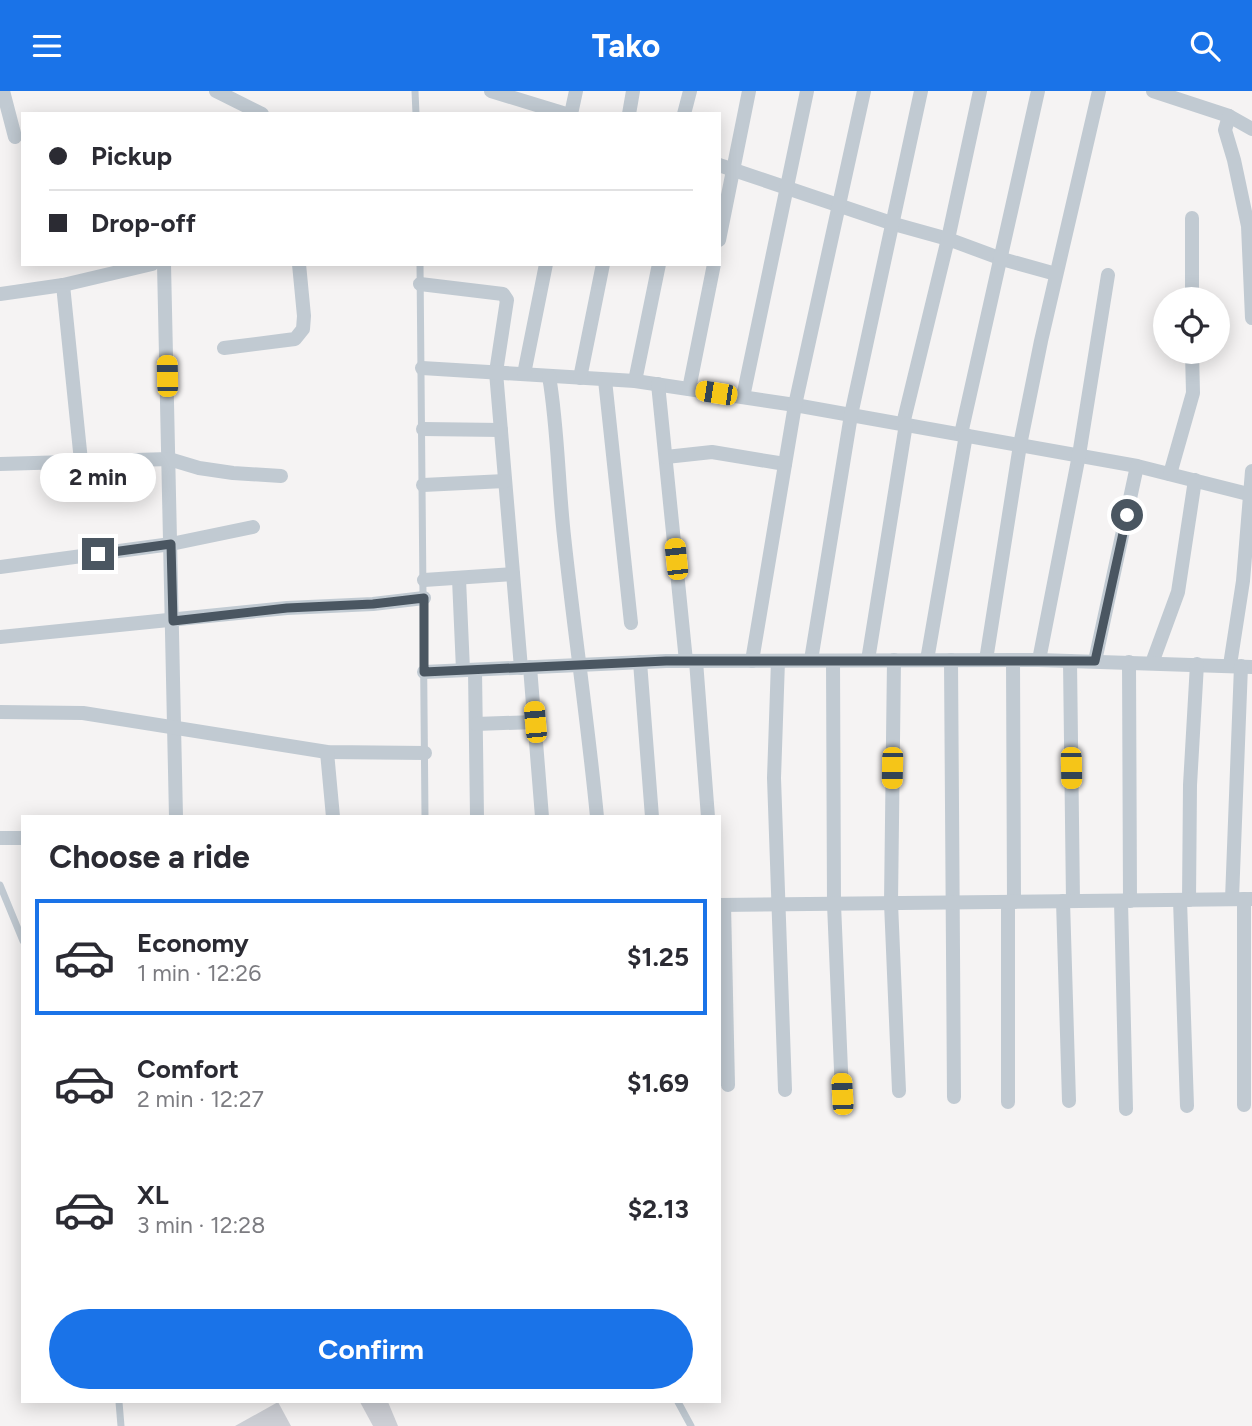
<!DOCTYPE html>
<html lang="en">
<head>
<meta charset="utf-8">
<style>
	:root { --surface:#fff; --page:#f2f2f3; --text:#2b2b33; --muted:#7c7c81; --line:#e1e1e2; --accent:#1a73e8 }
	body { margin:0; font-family:Figtree,sans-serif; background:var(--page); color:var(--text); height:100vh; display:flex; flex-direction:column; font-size:26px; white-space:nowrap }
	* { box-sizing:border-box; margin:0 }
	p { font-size:23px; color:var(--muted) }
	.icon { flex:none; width:38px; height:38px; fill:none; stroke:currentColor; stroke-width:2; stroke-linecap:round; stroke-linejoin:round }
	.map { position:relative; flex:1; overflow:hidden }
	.panel { position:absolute; left:21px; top:724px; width:700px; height:588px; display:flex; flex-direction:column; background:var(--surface); border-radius:0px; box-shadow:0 4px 18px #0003 }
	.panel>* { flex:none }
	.banner { position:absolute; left:21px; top:21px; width:700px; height:154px; border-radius:0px; box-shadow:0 4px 18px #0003; display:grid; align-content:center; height:154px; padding:0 28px; background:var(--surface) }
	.fabs { position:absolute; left:1153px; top:196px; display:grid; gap:14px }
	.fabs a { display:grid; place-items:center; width:77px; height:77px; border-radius:50%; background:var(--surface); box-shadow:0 4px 18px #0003; font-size:35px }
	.end { position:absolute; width:32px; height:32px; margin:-16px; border:9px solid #4a5661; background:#fff; box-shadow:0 0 0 4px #fff }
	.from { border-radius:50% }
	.bubble { position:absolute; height:49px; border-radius:24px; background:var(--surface); box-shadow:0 4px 18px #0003; font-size:23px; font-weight:700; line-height:49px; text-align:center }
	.car { position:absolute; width:21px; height:42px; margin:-21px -10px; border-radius:9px; box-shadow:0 0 5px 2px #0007; background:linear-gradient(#f5c518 24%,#345 0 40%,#f5c518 0 76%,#345 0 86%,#f5c518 0) }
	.banner b { display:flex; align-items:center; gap:24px; height:66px; font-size:26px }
	.banner b+b { border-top:2px solid var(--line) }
	.banner i { width:18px; height:18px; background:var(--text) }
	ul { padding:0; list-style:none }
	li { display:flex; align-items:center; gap:21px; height:116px; margin:0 14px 10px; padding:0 14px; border:4px solid transparent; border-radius:0px }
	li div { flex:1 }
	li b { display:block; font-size:26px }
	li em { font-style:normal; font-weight:700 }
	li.active { border-color:var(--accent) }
	li>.icon { width:63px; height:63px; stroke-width:1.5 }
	h2 { padding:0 28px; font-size:32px; line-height:84px }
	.primary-button { display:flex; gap:14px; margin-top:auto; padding:14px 28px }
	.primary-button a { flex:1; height:80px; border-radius:42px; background:var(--accent); color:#fff; font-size:28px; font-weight:700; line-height:80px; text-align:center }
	header { display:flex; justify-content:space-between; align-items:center; height:91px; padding:0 28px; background:var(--accent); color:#fff; font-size:32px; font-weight:700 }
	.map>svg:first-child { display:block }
	.building { fill:#cdcfd5 }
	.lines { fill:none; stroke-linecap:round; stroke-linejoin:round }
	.lane { stroke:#c1cad2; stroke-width:7 }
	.street { stroke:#c1cad2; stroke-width:14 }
	.route { stroke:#4a5661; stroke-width:9 }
</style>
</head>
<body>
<header><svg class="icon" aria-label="menu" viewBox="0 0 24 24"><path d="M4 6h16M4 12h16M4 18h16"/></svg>Tako<svg class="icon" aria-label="search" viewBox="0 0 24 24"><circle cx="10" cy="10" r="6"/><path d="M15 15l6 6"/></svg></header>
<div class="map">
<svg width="1252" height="1335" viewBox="0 0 1252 1335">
	<rect width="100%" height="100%" fill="#f5f3f3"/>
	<g class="building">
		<path d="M278,1311L291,1335H235Z"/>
		<path d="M360,1311H388L398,1335H373Z"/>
	</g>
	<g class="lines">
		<g class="lane">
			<path d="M415,0L416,23"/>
			<path d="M420,173L425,726"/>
			<path d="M0,794L23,850"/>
			<path d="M119,1311L121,1335"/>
			<path d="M678,1311L691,1335"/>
		</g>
		<g class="street">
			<path d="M3,0L15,46"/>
			<path d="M216,0L262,23"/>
			<path d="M491,0L566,23"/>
			<path d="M1153,0L1229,25L1252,38"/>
			<path d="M571,23L576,0"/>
			<path d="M629,23L633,0"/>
			<path d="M684,23L690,0"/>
			<path d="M1229,25L1225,39L1234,69L1248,135L1252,227"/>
			<path d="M719,74L894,133L948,148L1002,168L1056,183"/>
			<path d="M1192,127V208"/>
			<path d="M719,149L749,0"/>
			<path d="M164,173L176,726"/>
			<path d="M420,193L503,203L507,209L496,281L521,577"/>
			<path d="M63,194L81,370"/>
			<path d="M0,203L63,194L152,173"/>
			<path d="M224,257L295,248L303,238L304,225L299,173"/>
			<path d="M422,277L635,290L795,314L1137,375L1252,404"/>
			<path d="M524,283L546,173"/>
			<path d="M549,285C558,338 558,391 564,445C574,539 588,632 597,726"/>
			<path d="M580,287L603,173"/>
			<path d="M605,289L631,532"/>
			<path d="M635,290L659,173"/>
			<path d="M658,293L686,570"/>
			<path d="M689,298L714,173"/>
			<path d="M743,306L807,0"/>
			<path d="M903,333L948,148L980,0"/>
			<path d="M423,338L501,339"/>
			<path d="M961,343L1038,0"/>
			<path d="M666,366L712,361L785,373"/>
			<path d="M0,373L169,368L199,377L233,382L281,385"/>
			<path d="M1170,383L1193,302L1192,261"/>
			<path d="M423,394L505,390"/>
			<path d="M0,476L171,453L253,436"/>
			<path d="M459,488L463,579"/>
			<path d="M424,489L513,483"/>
			<path d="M0,546L287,517L373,513L424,507"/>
			<path d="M811,569L851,324L921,0"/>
			<path d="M868,569L906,333"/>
			<path d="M894,569L891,812L899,1000"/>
			<path d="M927,569L966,344"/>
			<path d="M951,569L954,1006"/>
			<path d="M986,569L1020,354L1041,250L1099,0"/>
			<path d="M1013,569L1014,811"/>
			<path d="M1039,569L1079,364L1108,184"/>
			<path d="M696,570L708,726"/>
			<path d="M752,570L795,314L864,0"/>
			<path d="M778,570L774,687L785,999"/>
			<path d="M833,570L834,813L842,1003"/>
			<path d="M1070,570L1073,810"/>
			<path d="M1095,570L1137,375"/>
			<path d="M640,571L652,726"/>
			<path d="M1129,571L1130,810"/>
			<path d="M1152,572L1178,501L1195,389"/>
			<path d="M1230,574L1243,490L1252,380"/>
			<path d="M530,576L542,726"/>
			<path d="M475,579L477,726"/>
			<path d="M424,581L666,570L1039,569L1252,576"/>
			<path d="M0,621L83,622L327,661L425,662"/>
			<path d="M476,633L535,631"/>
			<path d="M327,661L333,726"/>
			<path d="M0,747H23"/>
			<path d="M1232,808L1241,575"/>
			<path d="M1180,809L1187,1015"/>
			<path d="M1189,809L1190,694L1197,573"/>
			<path d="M1063,810L1069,1010"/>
			<path d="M1121,810L1126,1018"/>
			<path d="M1008,811V1011"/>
			<path d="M719,814L1252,808"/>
			<path d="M724,814L728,994"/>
			<path d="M1244,1014V808"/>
		</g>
	</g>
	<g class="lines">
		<path class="route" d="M98,463L171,453L173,530L287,517L373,513L424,507V581L666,570H1095L1127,424"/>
	</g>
</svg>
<div class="fabs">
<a><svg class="icon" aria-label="locate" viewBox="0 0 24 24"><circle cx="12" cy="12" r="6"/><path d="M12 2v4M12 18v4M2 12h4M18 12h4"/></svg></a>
</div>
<i class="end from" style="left:1127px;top:424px"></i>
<i class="end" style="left:98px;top:463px"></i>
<div class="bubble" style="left:40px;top:362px;width:116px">2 min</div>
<i class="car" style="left:167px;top:285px;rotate:359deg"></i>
<i class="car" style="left:716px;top:302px;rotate:279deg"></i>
<i class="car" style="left:676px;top:468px;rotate:354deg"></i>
<i class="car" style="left:535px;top:631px;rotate:355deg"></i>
<i class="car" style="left:892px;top:677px;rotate:181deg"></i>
<i class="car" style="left:1071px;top:677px;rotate:179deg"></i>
<i class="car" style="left:842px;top:1003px;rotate:357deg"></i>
<div class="banner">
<b><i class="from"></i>Pickup</b>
<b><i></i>Drop-off</b>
</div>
<section class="panel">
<h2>Choose a ride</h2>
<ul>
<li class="active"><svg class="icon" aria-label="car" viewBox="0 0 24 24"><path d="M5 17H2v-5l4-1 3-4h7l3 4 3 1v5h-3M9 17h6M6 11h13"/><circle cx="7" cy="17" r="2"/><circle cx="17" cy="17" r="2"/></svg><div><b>Economy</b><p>1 min · 12:26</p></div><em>$1.25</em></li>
<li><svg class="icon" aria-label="car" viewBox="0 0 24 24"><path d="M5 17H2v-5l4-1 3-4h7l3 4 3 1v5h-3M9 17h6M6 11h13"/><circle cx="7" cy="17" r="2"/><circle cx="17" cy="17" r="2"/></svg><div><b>Comfort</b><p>2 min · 12:27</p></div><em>$1.69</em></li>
<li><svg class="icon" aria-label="car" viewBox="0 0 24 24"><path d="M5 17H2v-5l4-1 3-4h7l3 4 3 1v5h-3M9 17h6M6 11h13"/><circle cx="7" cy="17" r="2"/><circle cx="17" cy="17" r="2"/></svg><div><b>XL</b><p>3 min · 12:28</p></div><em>$2.13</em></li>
</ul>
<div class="primary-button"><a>Confirm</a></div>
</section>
</div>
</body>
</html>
